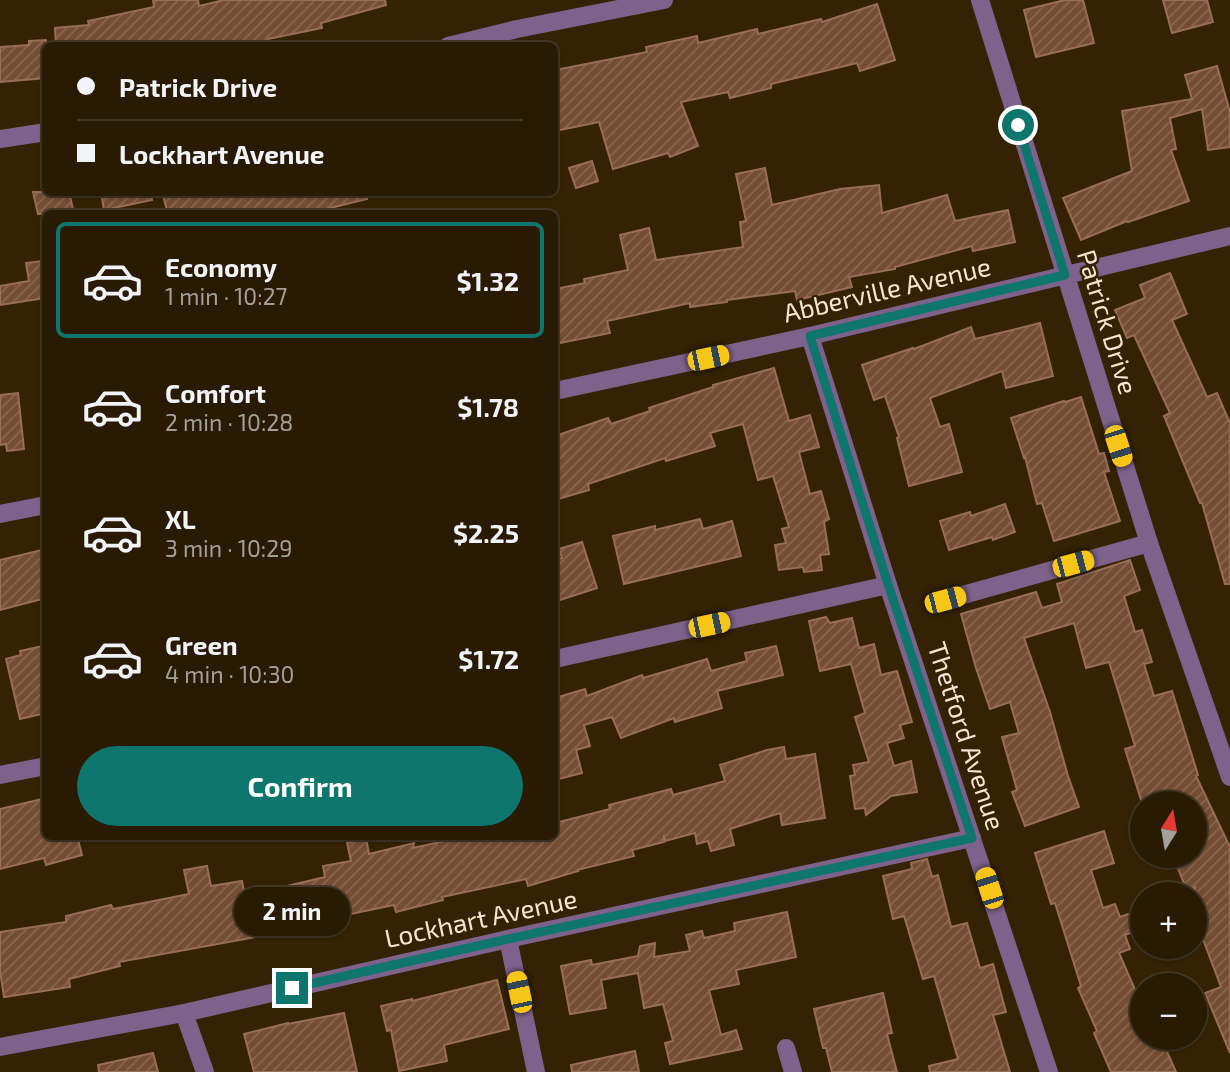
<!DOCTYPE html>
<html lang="en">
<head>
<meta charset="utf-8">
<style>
	:root { --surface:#281a03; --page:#30230d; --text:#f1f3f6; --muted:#a5a19a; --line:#443825; --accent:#0f766e }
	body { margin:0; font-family:"Exo 2",sans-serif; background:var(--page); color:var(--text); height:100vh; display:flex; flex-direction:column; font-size:26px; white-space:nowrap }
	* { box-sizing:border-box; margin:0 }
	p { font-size:23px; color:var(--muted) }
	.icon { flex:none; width:38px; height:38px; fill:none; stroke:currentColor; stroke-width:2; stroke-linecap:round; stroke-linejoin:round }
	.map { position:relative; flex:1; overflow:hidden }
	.details { position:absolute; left:42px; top:210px; width:516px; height:630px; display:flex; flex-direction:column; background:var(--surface); border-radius:10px; box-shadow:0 2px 5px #0004,0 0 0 2px var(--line) }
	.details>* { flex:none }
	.hud { position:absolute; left:42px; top:42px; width:516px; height:154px; border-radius:10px; box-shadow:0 2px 5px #0004,0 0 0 2px var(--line); display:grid; align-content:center; height:154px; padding:0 35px; background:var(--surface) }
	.needle { width:46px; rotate:11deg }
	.buttons { position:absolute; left:1130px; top:791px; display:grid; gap:14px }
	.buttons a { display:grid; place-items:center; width:77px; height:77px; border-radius:50%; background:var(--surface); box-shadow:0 2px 5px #0004,0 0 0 2px var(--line); font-size:35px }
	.end { position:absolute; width:32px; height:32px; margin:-16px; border:9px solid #0f766e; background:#fff; box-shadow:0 0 0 4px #fff }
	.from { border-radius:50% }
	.bubble { position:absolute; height:49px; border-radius:24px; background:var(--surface); box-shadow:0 2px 5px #0004,0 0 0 2px var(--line); font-size:23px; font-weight:700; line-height:49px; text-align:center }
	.car { position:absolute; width:21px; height:42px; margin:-21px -10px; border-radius:9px; box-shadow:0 0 5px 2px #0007; background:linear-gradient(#f5c518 24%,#345 0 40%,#f5c518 0 76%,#345 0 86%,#f5c518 0) }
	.hud b { display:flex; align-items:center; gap:24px; height:66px; font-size:26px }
	.hud b+b { border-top:2px solid var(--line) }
	.hud i { width:18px; height:18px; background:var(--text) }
	ul { padding:12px 0 0; list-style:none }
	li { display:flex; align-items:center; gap:21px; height:116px; margin:0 14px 10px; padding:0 21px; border:4px solid transparent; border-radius:10px }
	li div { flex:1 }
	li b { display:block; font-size:26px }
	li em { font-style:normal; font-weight:700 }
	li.active { border-color:var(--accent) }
	li>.icon { width:63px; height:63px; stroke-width:1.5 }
	.cta { display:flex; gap:14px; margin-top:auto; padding:14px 35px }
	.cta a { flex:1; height:80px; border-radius:42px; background:var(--accent); color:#fff; font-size:28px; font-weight:700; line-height:80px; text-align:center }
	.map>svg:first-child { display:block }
	.building { fill:url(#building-hatch); stroke:#986f54; stroke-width:2 }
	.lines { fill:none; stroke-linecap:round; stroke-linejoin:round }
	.minor { stroke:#7e628b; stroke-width:18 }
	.route { stroke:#0f766e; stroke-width:9 }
	.labels { text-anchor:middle; stroke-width:5; stroke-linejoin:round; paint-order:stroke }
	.street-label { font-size:26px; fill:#f6e6d1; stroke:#352204 }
</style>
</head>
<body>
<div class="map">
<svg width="1230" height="1072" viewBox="0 0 1230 1072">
	<defs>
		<pattern id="building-hatch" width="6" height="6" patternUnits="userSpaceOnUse" patternTransform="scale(1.75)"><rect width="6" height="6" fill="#744d33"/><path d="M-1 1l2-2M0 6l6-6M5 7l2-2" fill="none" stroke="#886750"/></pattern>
	</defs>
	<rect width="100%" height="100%" fill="#352204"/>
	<g class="building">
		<path d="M153,0H198L199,6L224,0H385L386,5L321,23L322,28L268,39L269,42L253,46H56L55,28L89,25L88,21L154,7Z"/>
		<path d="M1065,0H1083L1094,43L1036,57L1024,10Z"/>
		<path d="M1163,0H1207L1213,22L1172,33Z"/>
		<path d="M877,4L895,60L860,71L857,63L771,84V88L730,98L728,92L681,102L698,146L670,157L668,153L613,169L599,122L555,131V70L647,52L646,47L697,36L698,43L757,29L758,34L821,19L822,22Z"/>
		<path d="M46,40V78L0,82V47L29,45V41Z"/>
		<path d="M1217,66L1230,112V147L1208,150L1202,109L1170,118L1176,149L1171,150L1189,201L1128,222L1127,221L1081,240L1063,198L1132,171L1122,111L1192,99L1185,75Z"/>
		<path d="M592,161L598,181L576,188L569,168Z"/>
		<path d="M765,168L772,205L840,189L879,185L882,213L947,195L955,221L1008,210L1015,242L973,251L972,246L895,267V269L849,277L852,287L797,300L795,291L727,300V302L690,307V303L607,321L610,333L555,344V289L585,283L584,279L628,270L620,235L649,228L656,260L743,247L740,222L746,221L736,174Z"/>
		<path d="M33,192H69L74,214H38Z"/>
		<path d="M101,192H151L152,200L104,210Z"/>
		<path d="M162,192H366L367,199L306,214H168Z"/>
		<path d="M42,261L46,283V298L0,305V286L29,281L26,263Z"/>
		<path d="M1170,273L1187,314L1172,320L1207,397L1217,393L1230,423V584H1225L1202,503H1200L1164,416L1170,413L1134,335L1127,338L1115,310L1145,298L1140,285Z"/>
		<path d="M1040,323L1053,376L1006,388L1002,371L930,398L940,427L949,424L962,472L909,486L897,438L899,437L885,396L874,400L862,365L913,348L914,349L971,327L975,339Z"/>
		<path d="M774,368L789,421L810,415L819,447L799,452L810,494L821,491L829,519L824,522L829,554L820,555L822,570L804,572L803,567L779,570L775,545L786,543L782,529L789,527L773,476L758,480L743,424L710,433L715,446L666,461L665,458L588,484L589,490L555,500V436L608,418L611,424L650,411L649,408L713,387V385Z"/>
		<path d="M18,393L24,449L7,451L6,444L0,445V395Z"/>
		<path d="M1081,397L1099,454L1104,453L1109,471L1104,472L1120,521L1054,541L1042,503L1037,504L1025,457L1024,458L1011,418L1064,401L1065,402Z"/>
		<path d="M1005,504L1015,532L993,540L992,537L949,550L940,521L970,512L971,516Z"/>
		<path d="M700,519L703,529L732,521L741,556L624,584L613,536L655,526V530Z"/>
		<path d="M582,542L597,588L560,600L555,585V560L562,558L559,549Z"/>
		<path d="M46,549V598L0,610V560Z"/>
		<path d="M1130,560L1140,590L1124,596L1135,632L1142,630L1152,662L1144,664L1154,696L1172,691L1198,775L1196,776L1230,847V1053L1205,993L1221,987L1195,918V887L1187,891L1173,856H1195V803H1142L1125,749L1135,746L1109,662L1086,668L1074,623L1024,638L1050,712L1068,776L1079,807L1025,826L1012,792L1017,790L1002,737L1019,733L1010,702L990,709L976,668L961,614L1036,592L1042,608L1062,602L1057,584Z"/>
		<path d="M826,617L830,623L852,618L859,648L874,644L881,675L897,671L912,722L900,725L904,738L887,743L894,766L911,761L917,792L891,796L866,815L865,808L855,809L850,776L855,775L853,765L869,762L855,717L865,713L851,664L820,671L809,621Z"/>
		<path d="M43,646L46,655V713L20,719L6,659L21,655L20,651Z"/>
		<path d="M776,646L783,675L717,691L722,708L675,722L674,718L621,738L612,717L584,725L590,746L576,750L582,773L555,780V698L585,689L587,696L642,675L643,678L707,659L711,671L747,661L745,653Z"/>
		<path d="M784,747L786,759L815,754L825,818L782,825L780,813L730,829L734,845L711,851L708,841L697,844L695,833L665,841L664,835V842L632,850L634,856L577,870L578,871L528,886L526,879L442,897L443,900L396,912L394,905L307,923V925L267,935L119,962L120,966L69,979L70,987L4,997L0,971V932L66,922V916L111,905L113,909L189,894L184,870L207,866L211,886L242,881L245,896L325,877L323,866L351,861L347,843L366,838L369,854L414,843L413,848L467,836H555V823L610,809L609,805L671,789L673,795L725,781L720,765L767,750Z"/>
		<path d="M46,798V836H77L82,855L46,865L44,858L0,869V809Z"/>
		<path d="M1104,831L1114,863L1091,870L1103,908L1115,904L1120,917L1143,909V928L1125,935L1130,949L1119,953L1143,1008V1038H1161L1176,1072H1111L1094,1033L1097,1031L1078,988L1081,986L1055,903L1051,904L1035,853Z"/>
		<path d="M927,859L932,877L938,875L951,927L967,923L980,968L993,964L1006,1012L993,1015L1010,1072H930L929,1066L958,1059L934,976L923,979L904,916L893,919L883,876L912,869L911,863Z"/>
		<path d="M787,912L796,957L736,970L739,984L709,990L721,1035L736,1030L742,1049L670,1064L665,1043L673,1041L663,1004L644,1008L638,973L601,980L606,1008L570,1014L561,966L591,960L592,965L638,956L640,946L655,943L654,957L690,951L686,935L702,931L704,938L735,931L734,923Z"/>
		<path d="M497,980L509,1029L444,1045L447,1061L399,1071L391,1030L387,1031L381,1006L412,999V1001Z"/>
		<path d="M883,993L892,1033L887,1034L897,1072H832L826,1048H823L814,1009Z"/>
		<path d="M344,1013L357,1072H254L244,1034L288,1023V1024Z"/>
		<path d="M635,1051L639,1072H572L571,1065Z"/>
		<path d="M153,1053L158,1072H99L98,1065Z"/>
	</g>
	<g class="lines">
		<g class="minor">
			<path d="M980,0L1149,543L1230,777"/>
			<path d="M448,46L517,29L664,0"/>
			<path d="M0,139L46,132"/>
			<path d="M810,336L888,585L1049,1072"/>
			<path d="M555,391L810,336L1230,236"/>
			<path d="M0,514L46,505"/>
			<path d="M945,600L1149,543"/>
			<path d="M555,659L888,585"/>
			<path d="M0,775L46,766"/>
			<path d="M508,939L536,1072"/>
			<path d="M184,1013L205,1072"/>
			<path d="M0,1047L184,1013L508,939L972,838"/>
			<path d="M786,1048L793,1072"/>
		</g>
	</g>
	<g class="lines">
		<path class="route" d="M292,988L508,939L972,838L888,584L810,336L1065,275L1018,125"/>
	</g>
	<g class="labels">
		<g class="street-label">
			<text transform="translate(887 290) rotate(-13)" y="9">Abberville Avenue</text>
			<text transform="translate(1107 322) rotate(73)" y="9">Patrick Drive</text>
			<text transform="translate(966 736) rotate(72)" y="9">Thetford Avenue</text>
			<text transform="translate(481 919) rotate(-12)" y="9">Lockhart Avenue</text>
		</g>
	</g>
</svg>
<div class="buttons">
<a><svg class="needle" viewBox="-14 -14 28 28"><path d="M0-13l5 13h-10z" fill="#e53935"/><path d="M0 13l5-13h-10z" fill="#a5a19a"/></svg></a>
<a>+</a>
<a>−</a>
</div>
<i class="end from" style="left:1018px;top:125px"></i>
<i class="end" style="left:292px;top:988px"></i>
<div class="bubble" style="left:234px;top:887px;width:116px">2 min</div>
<i class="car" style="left:708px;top:358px;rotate:78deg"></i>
<i class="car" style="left:1118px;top:446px;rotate:162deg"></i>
<i class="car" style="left:1073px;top:564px;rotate:75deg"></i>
<i class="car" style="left:945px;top:600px;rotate:75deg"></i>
<i class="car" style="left:709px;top:625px;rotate:78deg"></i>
<i class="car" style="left:989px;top:888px;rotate:342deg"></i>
<i class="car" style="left:519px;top:992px;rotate:348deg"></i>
<div class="hud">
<b><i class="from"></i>Patrick Drive</b>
<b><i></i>Lockhart Avenue</b>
</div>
<section class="details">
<ul>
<li class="active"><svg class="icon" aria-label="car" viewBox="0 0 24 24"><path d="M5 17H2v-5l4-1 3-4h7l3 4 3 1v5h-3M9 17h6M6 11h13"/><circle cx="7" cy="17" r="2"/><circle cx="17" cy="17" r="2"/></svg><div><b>Economy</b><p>1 min · 10:27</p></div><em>$1.32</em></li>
<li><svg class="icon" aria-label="car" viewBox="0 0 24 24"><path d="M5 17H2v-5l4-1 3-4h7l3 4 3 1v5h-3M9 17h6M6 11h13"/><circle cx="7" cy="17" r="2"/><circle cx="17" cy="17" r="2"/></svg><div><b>Comfort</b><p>2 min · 10:28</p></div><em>$1.78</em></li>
<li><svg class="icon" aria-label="car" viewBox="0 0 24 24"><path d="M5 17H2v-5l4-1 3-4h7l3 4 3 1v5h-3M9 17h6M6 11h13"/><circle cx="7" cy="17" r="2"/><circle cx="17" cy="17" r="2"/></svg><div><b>XL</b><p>3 min · 10:29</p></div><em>$2.25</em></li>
<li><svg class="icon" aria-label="car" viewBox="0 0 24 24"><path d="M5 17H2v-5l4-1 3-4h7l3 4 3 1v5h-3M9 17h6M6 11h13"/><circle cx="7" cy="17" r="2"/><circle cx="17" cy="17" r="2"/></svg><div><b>Green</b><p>4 min · 10:30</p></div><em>$1.72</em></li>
</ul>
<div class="cta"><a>Confirm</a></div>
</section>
</div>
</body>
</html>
